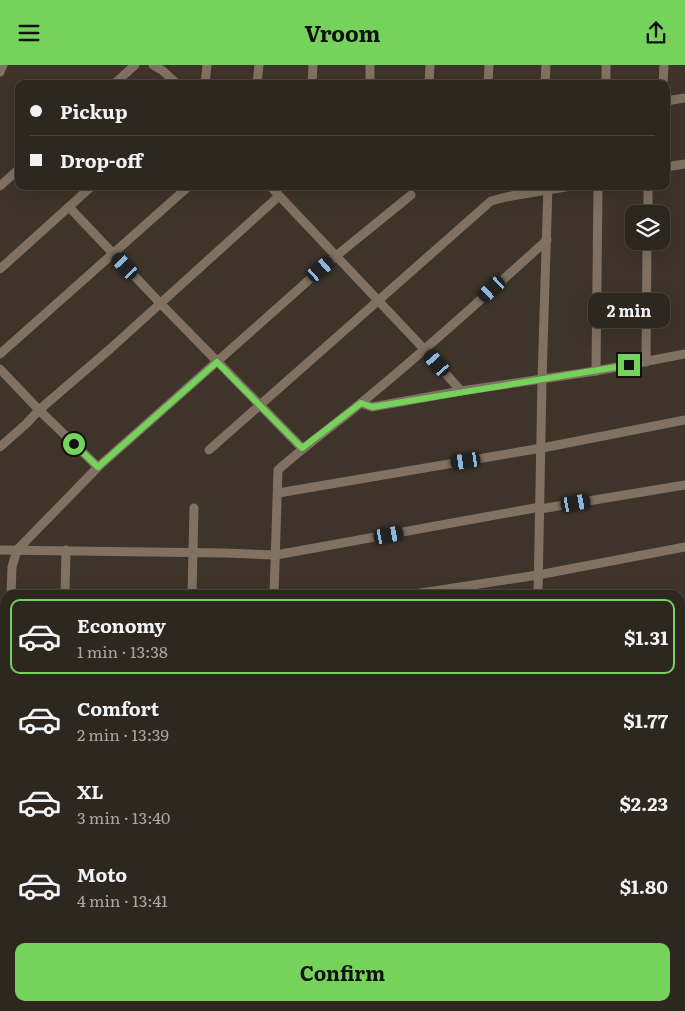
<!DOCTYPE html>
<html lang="en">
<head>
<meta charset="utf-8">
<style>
	:root { --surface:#2e2720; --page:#362f29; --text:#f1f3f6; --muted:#a7a5a5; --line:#49443e; --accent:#75d25b }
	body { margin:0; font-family:Literata,serif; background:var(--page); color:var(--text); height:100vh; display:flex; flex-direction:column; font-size:19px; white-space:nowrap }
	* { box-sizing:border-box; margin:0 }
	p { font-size:16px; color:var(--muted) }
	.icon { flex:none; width:28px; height:28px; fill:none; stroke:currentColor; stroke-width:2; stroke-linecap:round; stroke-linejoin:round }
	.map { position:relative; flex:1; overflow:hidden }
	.side { position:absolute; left:0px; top:525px; width:685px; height:421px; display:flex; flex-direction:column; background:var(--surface); border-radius:15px 15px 0 0; box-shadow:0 5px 20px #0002,0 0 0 1px var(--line) }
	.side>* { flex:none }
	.top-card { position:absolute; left:15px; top:15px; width:655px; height:110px; border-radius:10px; box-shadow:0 5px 20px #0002,0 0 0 1px var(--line); display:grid; align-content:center; height:110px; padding:0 15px; background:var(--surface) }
	.controls { position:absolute; left:625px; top:140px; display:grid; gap:10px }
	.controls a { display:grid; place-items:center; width:45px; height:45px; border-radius:10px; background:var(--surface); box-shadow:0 5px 20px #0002,0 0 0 1px var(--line); font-size:25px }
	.end { position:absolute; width:22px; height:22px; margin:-11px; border:6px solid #75d25b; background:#111; box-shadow:0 0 0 2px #111 }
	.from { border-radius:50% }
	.bubble { position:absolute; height:35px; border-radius:10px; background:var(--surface); box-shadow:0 5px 20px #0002,0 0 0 1px var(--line); font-size:16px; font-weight:700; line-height:35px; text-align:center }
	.car { position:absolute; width:15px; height:30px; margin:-15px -8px; border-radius:6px; box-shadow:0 0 4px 1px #0007; background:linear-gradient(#222 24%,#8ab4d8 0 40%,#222 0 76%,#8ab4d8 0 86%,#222 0) }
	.top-card b { display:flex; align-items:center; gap:18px; height:48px; font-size:19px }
	.top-card b+b { border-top:1px solid var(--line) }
	.top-card i { width:12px; height:12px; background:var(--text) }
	ul { padding:9px 0 0; list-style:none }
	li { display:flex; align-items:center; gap:15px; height:75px; margin:0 10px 8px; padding:0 5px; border:2px solid transparent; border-radius:10px }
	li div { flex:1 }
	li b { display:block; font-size:19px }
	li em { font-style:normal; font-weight:700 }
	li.active { border-color:var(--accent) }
	li>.icon { width:45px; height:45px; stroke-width:1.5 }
	.action { display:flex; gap:10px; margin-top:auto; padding:10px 15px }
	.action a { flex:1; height:58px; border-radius:10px; background:var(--accent); color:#111; font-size:20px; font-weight:700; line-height:58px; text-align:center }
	header { display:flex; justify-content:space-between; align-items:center; height:65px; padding:0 15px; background:var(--accent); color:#111; font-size:22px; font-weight:700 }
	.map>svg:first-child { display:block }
	.commercial { fill:#4b373d }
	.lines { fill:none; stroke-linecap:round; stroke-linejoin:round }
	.minor { stroke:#807162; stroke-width:9 }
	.route { stroke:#75d25b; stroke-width:6 }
</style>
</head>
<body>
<header><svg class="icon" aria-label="menu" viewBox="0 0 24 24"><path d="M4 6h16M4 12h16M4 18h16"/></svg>Vroom<svg class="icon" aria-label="share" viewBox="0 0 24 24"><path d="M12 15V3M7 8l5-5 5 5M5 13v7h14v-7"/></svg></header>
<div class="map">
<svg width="685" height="946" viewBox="0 0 685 946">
	<rect width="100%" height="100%" fill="#3e342a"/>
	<path class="commercial" d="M71,941H296L299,946H63Z"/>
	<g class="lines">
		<g class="minor">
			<path d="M153,0L163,6L177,19"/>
			<path d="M0,7L3,0"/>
			<path d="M114,19L135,0"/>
			<path d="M205,19L207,0"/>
			<path d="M257,19L259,0"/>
			<path d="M312,19L313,0"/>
			<path d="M370,19V0"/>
			<path d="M429,19L430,0"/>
			<path d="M488,19L489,0"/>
			<path d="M545,19L546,0"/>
			<path d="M606,19V0"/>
			<path d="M663,19L664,0"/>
			<path d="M666,36L685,33"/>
			<path d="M666,102L685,99"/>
			<path d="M0,121L19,104"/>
			<path d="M270,121L424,284L461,326L596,306L685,289"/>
			<path d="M69,142L160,238L302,383"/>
			<path d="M648,149V121"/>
			<path d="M0,204L92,121"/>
			<path d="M0,289L189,121"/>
			<path d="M646,297L647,176"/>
			<path d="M0,304L39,345L98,402"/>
			<path d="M596,306L598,121"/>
			<path d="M361,338L372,342L461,326"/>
			<path d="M0,382L26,359L39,345L110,284L279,131"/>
			<path d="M209,385L491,136L506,132L571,121"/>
			<path d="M278,428L542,383L685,355"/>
			<path d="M540,444L685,420"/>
			<path d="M0,485L225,488L276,490L540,442"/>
			<path d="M11,530L12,502L17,485L98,402L336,191L411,130"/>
			<path d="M65,530L66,485"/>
			<path d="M192,530L194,443"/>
			<path d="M274,530L278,405C305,381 334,360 361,338C425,286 486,230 547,175"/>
			<path d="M408,530L538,510L685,482"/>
			<path d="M538,530L542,315L548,121"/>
			<path d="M680,547L685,546"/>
			<path d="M0,590H5"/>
			<path d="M680,608L685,607"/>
			<path d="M680,673H685"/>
			<path d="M0,680H5"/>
			<path d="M680,737H682"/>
			<path d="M0,766L5,764"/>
			<path d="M0,773L5,781"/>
			<path d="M680,797H681"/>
			<path d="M0,847L5,855"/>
			<path d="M680,862L685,861"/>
			<path d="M0,921L5,928"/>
			<path d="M680,926L685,925"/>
			<path d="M14,941L17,946"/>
			<path d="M307,941L310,946"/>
			<path d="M445,946L470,941"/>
			<path d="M530,946V941"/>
			<path d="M548,946L579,941"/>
		</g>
	</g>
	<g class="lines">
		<path class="route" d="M74,379L98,402L217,297L302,383L361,338L372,342L629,300"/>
	</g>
</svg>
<div class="controls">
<a><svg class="icon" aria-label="layers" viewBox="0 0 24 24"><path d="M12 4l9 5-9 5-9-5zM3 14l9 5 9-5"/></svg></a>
</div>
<i class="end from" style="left:74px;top:379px"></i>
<i class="end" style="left:629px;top:300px"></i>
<div class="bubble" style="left:588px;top:228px;width:82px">2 min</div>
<i class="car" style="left:125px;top:201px;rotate:317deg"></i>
<i class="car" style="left:321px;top:204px;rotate:49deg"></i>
<i class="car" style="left:492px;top:224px;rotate:228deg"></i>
<i class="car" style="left:437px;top:298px;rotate:319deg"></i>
<i class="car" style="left:466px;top:396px;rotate:261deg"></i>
<i class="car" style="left:576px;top:438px;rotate:80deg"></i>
<i class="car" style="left:389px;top:470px;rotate:80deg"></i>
<div class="top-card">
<b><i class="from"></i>Pickup</b>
<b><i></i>Drop-off</b>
</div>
<section class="side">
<ul>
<li class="active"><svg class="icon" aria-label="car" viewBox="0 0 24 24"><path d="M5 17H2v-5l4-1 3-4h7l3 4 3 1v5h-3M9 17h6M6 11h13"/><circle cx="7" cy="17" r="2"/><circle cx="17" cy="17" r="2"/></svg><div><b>Economy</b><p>1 min · 13:38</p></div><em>$1.31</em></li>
<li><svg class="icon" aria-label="car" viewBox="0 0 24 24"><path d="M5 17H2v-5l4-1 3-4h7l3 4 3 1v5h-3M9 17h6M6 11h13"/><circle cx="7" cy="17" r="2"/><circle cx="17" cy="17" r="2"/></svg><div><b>Comfort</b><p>2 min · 13:39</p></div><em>$1.77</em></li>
<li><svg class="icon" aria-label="car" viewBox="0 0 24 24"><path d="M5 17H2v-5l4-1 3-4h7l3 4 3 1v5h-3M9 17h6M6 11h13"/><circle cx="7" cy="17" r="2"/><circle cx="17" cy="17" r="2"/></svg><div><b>XL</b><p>3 min · 13:40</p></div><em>$2.23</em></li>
<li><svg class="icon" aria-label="car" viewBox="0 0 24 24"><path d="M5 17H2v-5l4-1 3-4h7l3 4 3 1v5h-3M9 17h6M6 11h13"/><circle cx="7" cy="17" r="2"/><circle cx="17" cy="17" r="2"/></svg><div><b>Moto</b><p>4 min · 13:41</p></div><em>$1.80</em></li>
</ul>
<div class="action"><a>Confirm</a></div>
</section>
</div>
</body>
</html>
